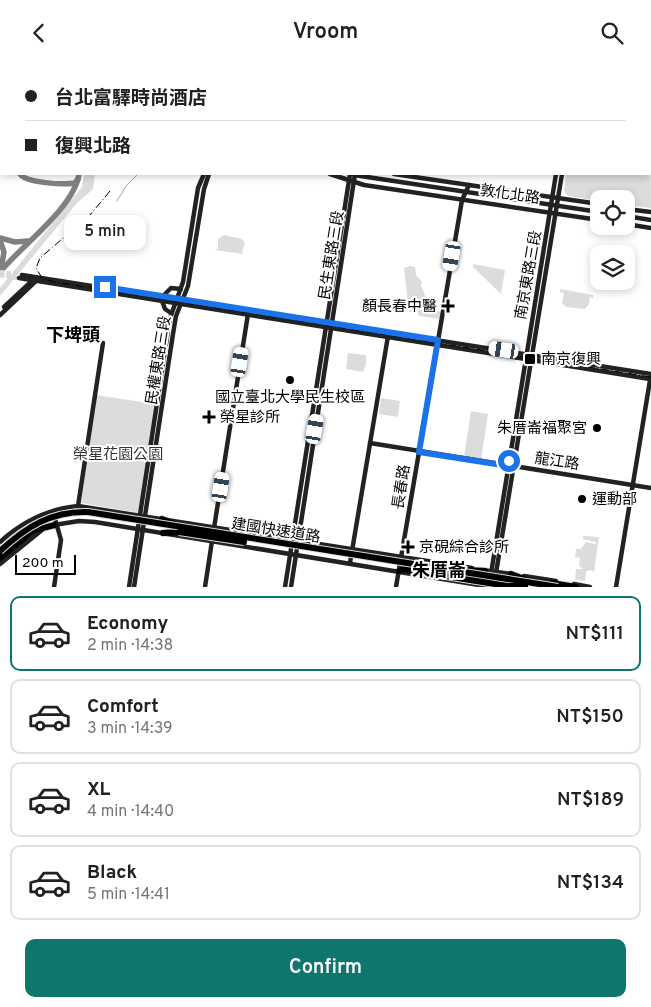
<!DOCTYPE html>
<html lang="en">
<head>
<meta charset="utf-8">
<style>
	:root { --surface:#fff; --page:#f6f6f6; --text:#202124; --muted:#757577; --line:#e0e0e0; --accent:#0f766e }
	body { margin:0; font-family:Overpass,"Noto Sans TC",sans-serif; background:var(--page); color:var(--text); height:100vh; display:flex; flex-direction:column; font-size:19px; white-space:nowrap }
	* { box-sizing:border-box; margin:0 }
	p { font-size:16px; color:var(--muted) }
	.icon { flex:none; width:28px; height:28px; fill:none; stroke:currentColor; stroke-width:2; stroke-linecap:round; stroke-linejoin:round }
	.map { position:relative; height:522px; overflow:hidden }
	.details { display:flex; flex-direction:column; background:var(--surface); flex:1 }
	.details>* { flex:none }
	.hud { position:absolute; left:0px; top:0px; width:651px; height:110px; box-shadow:0 2px 8px #0003; display:grid; align-content:center; height:110px; padding:0 25px; background:var(--surface) }
	.fabs { position:absolute; left:590px; top:125px; display:grid; gap:10px }
	.fabs a { display:grid; place-items:center; width:45px; height:45px; border-radius:10px; background:var(--surface); box-shadow:0 2px 8px #0003; font-size:25px }
	.scale { position:absolute; left:15px; bottom:12px; width:61px; box-sizing:border-box; padding-left:5px; border:2px solid #000; border-top:0; font-size:14px; line-height:18px; white-space:nowrap; color:#000; -webkit-text-stroke:4px #fff; paint-order:stroke }
	.end { position:absolute; width:22px; height:22px; margin:-11px; border:6px solid #1a73e8; background:#fff; box-shadow:0 0 0 2px #fff }
	.from { border-radius:50% }
	.bubble { position:absolute; height:35px; border-radius:10px; background:var(--surface); box-shadow:0 2px 8px #0003; font-size:16px; font-weight:600; line-height:35px; text-align:center }
	.car { position:absolute; width:15px; height:30px; margin:-15px -8px; border-radius:6px; box-shadow:0 0 4px 1px #0007; background:linear-gradient(#fff 24%,#345 0 40%,#fff 0 76%,#345 0 86%,#fff 0) }
	.hud b { display:flex; align-items:center; gap:18px; height:48px; font-size:19px }
	.hud b+b { border-top:1px solid var(--line) }
	.hud i { width:12px; height:12px; background:var(--text) }
	ul { padding:9px 0 0; list-style:none }
	li { display:flex; align-items:center; gap:15px; height:75px; margin:0 10px 8px; padding:0 15px; border:2px solid var(--line); border-radius:10px }
	li div { flex:1 }
	li b { display:block; font-size:19px }
	li em { font-style:normal; font-weight:600 }
	li.selected { border-color:var(--accent) }
	li>.icon { width:45px; height:45px; stroke-width:1.5 }
	.primary-button { display:flex; gap:10px; margin-top:auto; padding:10px 25px }
	.primary-button a { flex:1; height:58px; border-radius:10px; background:var(--accent); color:#fff; font-size:20px; font-weight:600; line-height:58px; text-align:center }
	header { display:flex; justify-content:space-between; align-items:center; height:65px; padding:0 25px; background:var(--surface); font-size:22px; font-weight:600 }
	.map>svg:first-child { display:block }
	.green { fill:#dcdcdc }
	.lines { fill:none; stroke-linecap:round; stroke-linejoin:round }
	.stream { stroke:#a3a3a3; stroke-width:1 }
	.taxiway { stroke:#808080; stroke-width:5.5 }
	.secondary-tunnel { stroke:#d9d9d9; stroke-width:4.5; stroke-dasharray:4.5 2; stroke-linecap:butt }
	.highway-casing { stroke:#dbdbdb; stroke-width:8 }
	.secondary { stroke:#222; stroke-width:4.5 }
	.highway { stroke:#000; stroke-width:6 }
	.rail { stroke:#000; stroke-width:1; stroke-dasharray:8 2.5 1 2.5; stroke-linecap:butt }
	.highway-bridge-casing { stroke:#dbdbdb; stroke-width:8; stroke-linecap:butt }
	.highway-bridge { stroke:#000; stroke-width:6 }
	.route { stroke:#1a73e8; stroke-width:6 }
	.poi-dot { fill:#000; stroke:#fff; stroke-width:2 }
	.labels { text-anchor:middle; stroke-width:4; stroke-linejoin:round; paint-order:stroke }
	.street-label { font-size:15px; fill:#000; stroke:#fff }
	.poi-label { font-size:15px; fill:#000; stroke:#fff; text-anchor:start }
	.park-label { font-size:15px; fill:#333; stroke:#fff }
	.quarter-label { font-size:18px; font-weight:bold; fill:#000; stroke:#fff }
</style>
</head>
<body>
<header><svg class="icon" aria-label="back" viewBox="0 0 24 24"><path d="M15 5l-7 7 7 7"/></svg>Vroom<svg class="icon" aria-label="search" viewBox="0 0 24 24"><circle cx="10" cy="10" r="6"/><path d="M15 15l6 6"/></svg></header>
<div class="map">
<svg width="651" height="522" viewBox="0 0 651 522">
	<rect width="100%" height="100%" fill="#fff"/>
	<g class="green">
		<path d="M650,39L651,143L626,140V134H599V136L568,131L564,126L566,109H650Z"/>
		<path d="M84,109H95L93,124L77,138L0,231V223L82,122Z"/>
		<path d="M224,170L242,174L245,178L242,186L243,189L215,185L218,183V174Z"/>
		<path d="M473,199L505,205L501,229L473,202Z"/>
		<path d="M410,201L415,202L416,210L422,217L421,220L430,244L441,247L440,254L419,251L417,245L409,247L404,203Z"/>
		<path d="M560,224L593,230V233L590,232L589,239L585,244L566,242L562,238L564,228L560,227Z"/>
		<path d="M348,288L366,290V299L363,307L346,304Z"/>
		<path d="M96,330L155,339L139,448L81,438Z"/>
		<path d="M381,333L400,336L398,352L379,349Z"/>
		<path d="M471,346L488,349L481,395L464,392Z"/>
		<path d="M583,471L599,472L594,507L591,505L586,506L585,516L575,514L576,504H583L579,500L580,493L575,492L576,484H581L586,477L595,479L596,477L583,474Z"/>
	</g>
	<g class="lines">
		<path class="stream" d="M117,136L126,121L138,109"/>
		<g class="taxiway">
			<path d="M32,1V0"/>
			<path d="M91,1L92,0"/>
			<path d="M20,109C26,118 64,120 75,118L78,114"/>
			<path d="M0,173L15,177L28,176"/>
			<path d="M0,175L4,187L1,204"/>
			<path d="M0,207C22,180 74,143 79,109"/>
		</g>
		<g class="secondary-tunnel">
			<path d="M0,207L22,210"/>
			<path d="M0,210L19,213"/>
		</g>
		<defs>
			<g id="highway">
				<path d="M162,454L174,459"/>
				<path d="M163,468L179,467"/>
				<path d="M0,493L34,465L55,460"/>
				<path d="M468,505L485,506"/>
				<path d="M399,506L404,504L433,509"/>
				<path d="M511,509L527,515"/>
				<path d="M552,518L576,522"/>
			</g>
		</defs>
		<use href="#highway" class="highway-casing"/>
		<g class="secondary">
			<path d="M231,0V1"/>
			<path d="M169,1V0"/>
			<path d="M173,1V0"/>
			<path d="M177,1V0"/>
			<path d="M209,1V0"/>
			<path d="M236,1V0"/>
			<path d="M356,1V0"/>
			<path d="M359,1V0"/>
			<path d="M518,1V0"/>
			<path d="M575,1V0"/>
			<path d="M580,1V0"/>
			<path d="M330,109L364,120L599,155"/>
			<path d="M394,109L599,139"/>
			<path d="M354,110L599,147"/>
			<path d="M626,144L651,147"/>
			<path d="M626,151L651,155"/>
			<path d="M626,159L651,163"/>
			<path d="M22,210L651,309L616,522"/>
			<path d="M19,213L650,314"/>
			<path d="M163,231L171,223L181,224"/>
			<path d="M162,236L165,244L171,248"/>
			<path d="M4,242L33,215"/>
			<path d="M0,250L38,214"/>
			<path d="M370,378L651,423"/>
			<path d="M78,441L103,278"/>
			<path d="M54,450L61,475L54,522"/>
			<path d="M54,460L79,456L95,457L491,522"/>
			<path d="M214,463L248,249"/>
			<path d="M0,477C23,456 47,444 78,441L472,503"/>
			<path d="M350,498L388,271"/>
			<path d="M0,499L42,465"/>
			<path d="M482,505L512,509"/>
			<path d="M496,508L562,109"/>
			<path d="M524,511L556,516"/>
			<path d="M574,519L590,522"/>
			<path d="M489,521L556,109"/>
			<path d="M129,522L170,253L183,217L198,123L204,109"/>
			<path d="M134,522L173,269L176,251L188,221L204,124L209,109"/>
			<path d="M205,522L212,476"/>
			<path d="M285,522L350,109"/>
			<path d="M291,522L355,109"/>
			<path d="M396,522L462,135L469,120"/>
		</g>
		<use href="#highway" class="highway"/>
		<path class="rail" d="M110,126L90,150L40,193L36,203L42,213L54,217L651,312"/>
		<defs>
			<g id="highway-bridge">
				<path d="M179,467L244,477"/>
				<path d="M0,486C26,462 51,446 88,447L558,522"/>
				<path d="M433,509L507,521H525"/>
			</g>
		</defs>
		<use href="#highway-bridge" class="highway-bridge-casing"/>
		<use href="#highway-bridge" class="highway-bridge"/>
	</g>
	<g class="lines">
		<path class="route" d="M105,222L438,275L419,387L509,401V396"/>
	</g>
	<g class="poi-dot">
		<path d="M445.5 233.5h5v5h5v5h-5v5h-5v-5h-5v-5h5z"/>
		<rect x="524" y="288" width="12" height="12" rx="2.5"/>
		<circle cx="290" cy="315" r="5"/>
		<path d="M206.5 344.5h5v5h5v5h-5v5h-5v-5h-5v-5h5z"/>
		<circle cx="597" cy="363" r="5"/>
		<circle cx="582" cy="434" r="5"/>
		<path d="M405.5 474.5h5v5h5v5h-5v5h-5v-5h-5v-5h5z"/>
	</g>
	<g class="labels">
		<g class="street-label">
			<text transform="translate(510 129) rotate(8)" y="5">敦化北路</text>
			<text transform="translate(331 190) rotate(-81)" y="5">民生東路三段</text>
			<text transform="translate(528 210) rotate(-80)" y="5">南京東路三段</text>
			<text transform="translate(158 295) rotate(-81)" y="5">民權東路三段</text>
			<text transform="translate(557 396) rotate(9)" y="5">龍江路</text>
			<text transform="translate(401 422) rotate(-81)" y="5">長春路</text>
			<text transform="translate(276 465) rotate(9)" y="5">建國快速道路</text>
		</g>
		<g class="poi-label">
			<text x="437" y="246" text-anchor="end">顏長春中醫</text>
			<text x="541" y="299">南京復興</text>
			<text x="290" y="337" text-anchor="middle">國立臺北大學民生校區</text>
			<text x="220" y="357">榮星診所</text>
			<text x="587" y="368" text-anchor="end">朱厝崙福聚宮</text>
			<text x="592" y="439">運動部</text>
			<text x="419" y="487">京硯綜合診所</text>
		</g>
		<g class="park-label">
			<text x="118" y="394">榮星花園公園</text>
		</g>
		<g class="quarter-label">
			<text x="73" y="276">下埤頭</text>
			<text x="439" y="511">朱厝崙</text>
		</g>
	</g>
</svg>
<div class="fabs">
<a><svg class="icon" aria-label="locate" viewBox="0 0 24 24"><circle cx="12" cy="12" r="6"/><path d="M12 2v4M12 18v4M2 12h4M18 12h4"/></svg></a>
<a><svg class="icon" aria-label="layers" viewBox="0 0 24 24"><path d="M12 4l9 5-9 5-9-5zM3 14l9 5 9-5"/></svg></a>
</div>
<div class="scale">200 m</div>
<i class="end from" style="left:509px;top:396px"></i>
<i class="end" style="left:105px;top:222px"></i>
<div class="bubble" style="left:64px;top:150px;width:82px">5 min</div>
<i class="car" style="left:452px;top:191px;rotate:190deg"></i>
<i class="car" style="left:504px;top:285px;rotate:279deg"></i>
<i class="car" style="left:240px;top:297px;rotate:9deg"></i>
<i class="car" style="left:315px;top:364px;rotate:10deg"></i>
<i class="car" style="left:221px;top:422px;rotate:9deg"></i>
<div class="hud">
<b><i class="from"></i>台北富驛時尚酒店</b>
<b><i></i>復興北路</b>
</div>
</div>
<section class="details">
<ul>
<li class="selected"><svg class="icon" aria-label="car" viewBox="0 0 24 24"><path d="M5 17H2v-5l4-1 3-4h7l3 4 3 1v5h-3M9 17h6M6 11h13"/><circle cx="7" cy="17" r="2"/><circle cx="17" cy="17" r="2"/></svg><div><b>Economy</b><p>2 min · 14:38</p></div><em>NT$111</em></li>
<li><svg class="icon" aria-label="car" viewBox="0 0 24 24"><path d="M5 17H2v-5l4-1 3-4h7l3 4 3 1v5h-3M9 17h6M6 11h13"/><circle cx="7" cy="17" r="2"/><circle cx="17" cy="17" r="2"/></svg><div><b>Comfort</b><p>3 min · 14:39</p></div><em>NT$150</em></li>
<li><svg class="icon" aria-label="car" viewBox="0 0 24 24"><path d="M5 17H2v-5l4-1 3-4h7l3 4 3 1v5h-3M9 17h6M6 11h13"/><circle cx="7" cy="17" r="2"/><circle cx="17" cy="17" r="2"/></svg><div><b>XL</b><p>4 min · 14:40</p></div><em>NT$189</em></li>
<li><svg class="icon" aria-label="car" viewBox="0 0 24 24"><path d="M5 17H2v-5l4-1 3-4h7l3 4 3 1v5h-3M9 17h6M6 11h13"/><circle cx="7" cy="17" r="2"/><circle cx="17" cy="17" r="2"/></svg><div><b>Black</b><p>5 min · 14:41</p></div><em>NT$134</em></li>
</ul>
<div class="primary-button"><a>Confirm</a></div>
</section>
</body>
</html>
